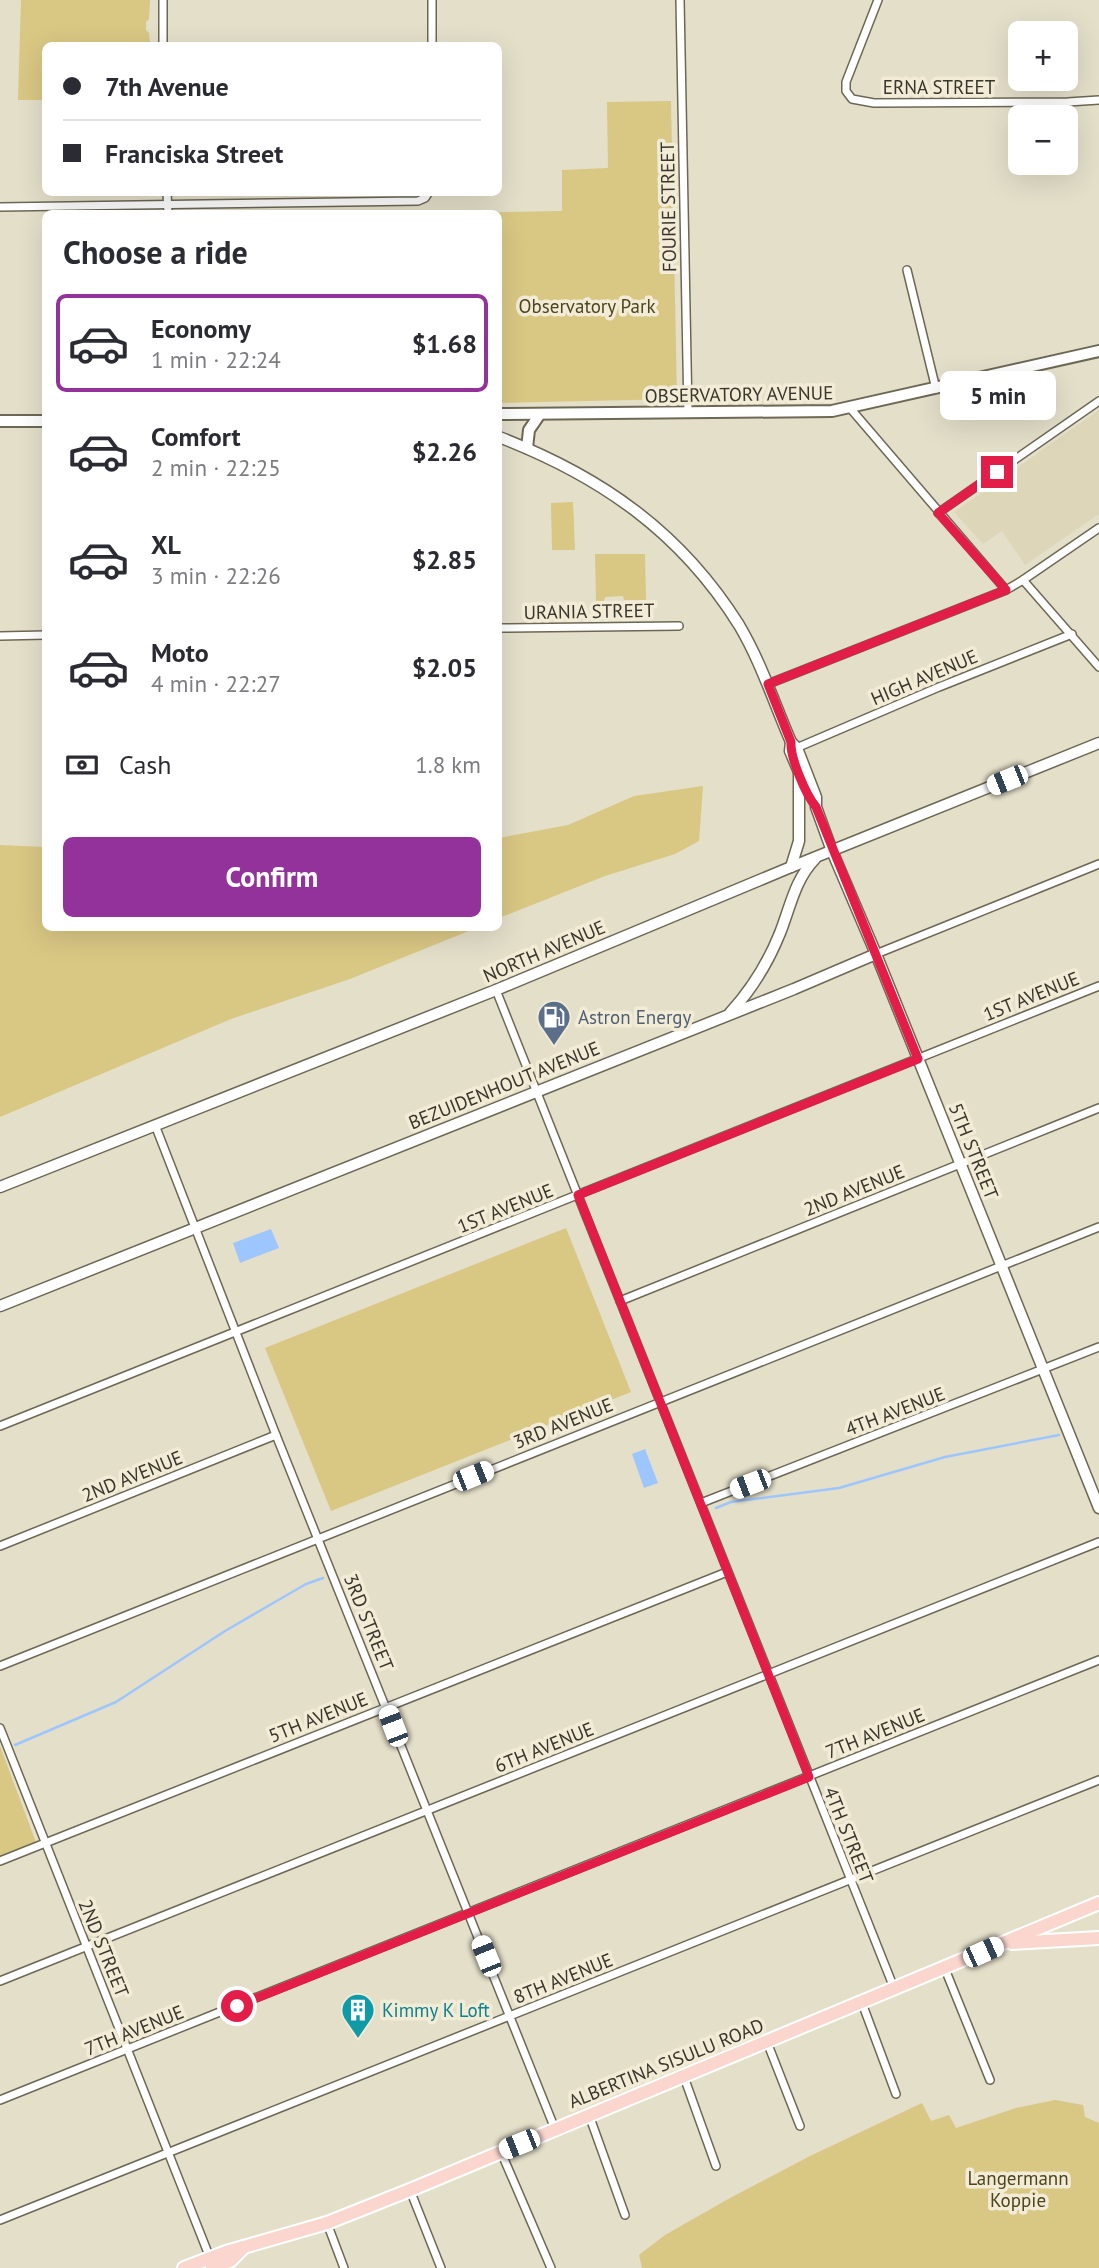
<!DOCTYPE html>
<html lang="en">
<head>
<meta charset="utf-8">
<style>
	:root { --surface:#fff; --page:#f7f7f7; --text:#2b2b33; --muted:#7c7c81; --line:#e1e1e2; --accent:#92329a }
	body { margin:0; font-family:"PT Sans",sans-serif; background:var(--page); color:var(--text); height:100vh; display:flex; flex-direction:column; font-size:26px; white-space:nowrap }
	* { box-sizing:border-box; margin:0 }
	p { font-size:23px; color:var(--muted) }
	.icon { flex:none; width:38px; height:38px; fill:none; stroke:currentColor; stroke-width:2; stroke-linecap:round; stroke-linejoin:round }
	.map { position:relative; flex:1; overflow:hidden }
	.drawer { position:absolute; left:42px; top:210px; width:460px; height:721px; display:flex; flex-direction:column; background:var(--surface); border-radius:10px; box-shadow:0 7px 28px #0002 }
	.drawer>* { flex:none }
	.banner { position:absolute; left:42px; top:42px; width:460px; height:154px; border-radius:10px; box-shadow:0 7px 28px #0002; display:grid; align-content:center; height:154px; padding:0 21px; background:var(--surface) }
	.tools { position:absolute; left:1008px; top:21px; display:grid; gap:14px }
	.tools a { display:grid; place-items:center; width:70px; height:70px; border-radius:10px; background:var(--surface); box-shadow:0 7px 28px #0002; font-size:35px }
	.end { position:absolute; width:32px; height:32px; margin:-16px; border:9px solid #e11d48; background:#fff; box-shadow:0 0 0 4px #fff }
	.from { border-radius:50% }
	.bubble { position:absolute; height:49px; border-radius:10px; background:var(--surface); box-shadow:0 7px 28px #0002; font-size:23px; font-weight:600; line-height:49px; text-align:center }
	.car { position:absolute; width:21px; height:42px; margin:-21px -10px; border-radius:9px; box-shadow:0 0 5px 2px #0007; background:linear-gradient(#fff 24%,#345 0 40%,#fff 0 76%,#345 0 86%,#fff 0) }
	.banner b { display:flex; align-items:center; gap:24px; height:66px; font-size:26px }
	.banner b+b { border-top:2px solid var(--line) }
	.banner i { width:18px; height:18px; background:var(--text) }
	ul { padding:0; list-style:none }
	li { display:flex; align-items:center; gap:21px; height:98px; margin:0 14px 10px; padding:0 7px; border:4px solid transparent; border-radius:10px }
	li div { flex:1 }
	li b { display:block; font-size:26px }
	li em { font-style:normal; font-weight:600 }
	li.current { border-color:var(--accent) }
	li>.icon { width:63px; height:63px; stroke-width:1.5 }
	h2 { padding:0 21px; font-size:32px; line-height:84px }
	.pay { display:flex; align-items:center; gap:18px; height:77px; padding:0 21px; font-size:26px }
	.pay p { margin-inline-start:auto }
	.cta { display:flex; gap:14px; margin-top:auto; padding:14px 21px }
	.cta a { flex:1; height:80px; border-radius:10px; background:var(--accent); color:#fff; font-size:28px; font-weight:600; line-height:80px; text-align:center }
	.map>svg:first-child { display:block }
	.built { fill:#ded6b9 }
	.green { fill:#d9c784 }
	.water { fill:#9ec6fe }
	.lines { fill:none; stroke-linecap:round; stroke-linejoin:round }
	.stream { stroke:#9ec6fe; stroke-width:2.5 }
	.minor-casing { stroke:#6d6855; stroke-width:10 }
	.tertiary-casing { stroke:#6d6855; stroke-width:13 }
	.secondary-casing { stroke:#6d6855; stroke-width:14 }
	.primary-casing { stroke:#fff; stroke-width:16 }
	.minor { stroke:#fff; stroke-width:7 }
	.tertiary { stroke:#fff; stroke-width:10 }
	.secondary { stroke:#fff; stroke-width:10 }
	.primary { stroke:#fad6ce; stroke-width:12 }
	.route { stroke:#e11d48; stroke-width:9 }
	.labels { text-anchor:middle; stroke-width:7; stroke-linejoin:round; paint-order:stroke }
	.street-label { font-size:19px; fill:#38362d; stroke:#f2ecd6 }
	.park-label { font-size:19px; fill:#4e441e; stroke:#f2ecd6 }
	.service-label { font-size:19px; fill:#4e5e75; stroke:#f2ecd6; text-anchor:start }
	.culture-label { font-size:19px; fill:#0d838f; stroke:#f2ecd6; text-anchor:start }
</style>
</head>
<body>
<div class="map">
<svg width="1099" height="2268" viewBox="0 0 1099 2268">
	<rect width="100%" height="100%" fill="#e4dfc9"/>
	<path class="built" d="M1099,410V514L1025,565L1002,531L983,544L954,512Z"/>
	<g class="green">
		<path d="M21,0H150L149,19L146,22V30L149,33L150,45L46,46L45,100H18Z"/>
		<path d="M671,101L677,399L499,403V214L451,213L562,211V170L608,168L607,102Z"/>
		<path d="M573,502L575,550H552L551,503Z"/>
		<path d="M595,554H645L646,600H624L623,596L605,597L604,601H596Z"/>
		<path d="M703,786L699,841L675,854L605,876L499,918V838L568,825L634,796Z"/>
		<path d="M0,845L45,847L46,928H476L350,979L231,1019L0,1117Z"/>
		<path d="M566,1228L631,1392L331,1511L265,1348Z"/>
		<path d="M0,1746L37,1845L0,1857Z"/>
		<path d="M1055,2100L1083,2105L1085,2117L1099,2123V2268H642L639,2255L665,2235L730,2198L810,2156L922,2103L931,2121L949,2115L956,2128L1016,2108Z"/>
	</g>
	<g class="water">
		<path d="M271,1229L279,1248L240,1263L233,1243Z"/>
		<path d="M645,1449L658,1483L644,1488L632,1454Z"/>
	</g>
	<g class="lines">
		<g class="stream">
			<path d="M716,1508L731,1502L839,1488L945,1457L1059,1435"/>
			<path d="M15,1745L116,1702L225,1631L306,1584L323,1578"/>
		</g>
		<defs>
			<g id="minor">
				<path d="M680,0L688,413"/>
				<path d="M878,0L846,82V91L852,99L874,103L1068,102L1099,100"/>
				<path d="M163,46V0"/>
				<path d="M432,46V0"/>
				<path d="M167,192L168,214"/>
				<path d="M0,207L418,201L425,198L429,192"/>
				<path d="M907,270L936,389"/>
				<path d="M850,408L1006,590"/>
				<path d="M938,513L1099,401"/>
				<path d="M1023,580L1099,667"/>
				<path d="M499,628L679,626"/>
				<path d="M0,636L46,635"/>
				<path d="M768,684L1006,590L1023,580L1099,528"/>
				<path d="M794,749L939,687L1072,634"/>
				<path d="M876,954L1099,864"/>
				<path d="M496,990L894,1988"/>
				<path d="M155,1125L276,1435L555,2129"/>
				<path d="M620,1301L1099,1108"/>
				<path d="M0,1426L1099,986"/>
				<path d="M701,1503L1099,1347"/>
				<path d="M0,1546L276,1435"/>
				<path d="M0,1666L1099,1227"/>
				<path d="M0,1728L210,2258"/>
				<path d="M0,1861L727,1572"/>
				<path d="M945,1969L990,2080"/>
				<path d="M0,1981L1099,1542"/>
				<path d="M862,2003L896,2094"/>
				<path d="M767,2042L800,2126"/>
				<path d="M684,2077L716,2166"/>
				<path d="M0,2100L1099,1660"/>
				<path d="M589,2115L625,2215"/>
				<path d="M501,2152L551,2268"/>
				<path d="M410,2190L441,2268"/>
				<path d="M0,2220L1099,1780"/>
				<path d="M327,2223L344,2268"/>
			</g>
			<g id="tertiary">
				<path d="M499,437C600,476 680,531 739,625C761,662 774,703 791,742L797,748L816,797V807L832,851L876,954L1099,1508"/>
				<path d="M791,742L790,751L802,779"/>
				<path d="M791,867L799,841V773"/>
				<path d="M730,1013C752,989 768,963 780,933C790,908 795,879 815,859"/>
				<path d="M0,1187L496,990L791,867L1099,743"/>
				<path d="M0,1306L794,989L876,954"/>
			</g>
			<g id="secondary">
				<path d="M499,414L832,411L1099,351"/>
				<path d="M0,421H46"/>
				<path d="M527,448L529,430L540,414"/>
			</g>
			<g id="primary">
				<path d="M1012,1943L1099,1938"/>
				<path d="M184,2268L226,2252L327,2223L410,2190L1099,1903"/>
				<path d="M212,2268L230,2261L243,2248"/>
			</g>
		</defs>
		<use href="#minor" class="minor-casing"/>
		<use href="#tertiary" class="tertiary-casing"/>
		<use href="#secondary" class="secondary-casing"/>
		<use href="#primary" class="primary-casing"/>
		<use href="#minor" class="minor"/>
		<use href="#tertiary" class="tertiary"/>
		<use href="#secondary" class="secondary"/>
		<use href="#primary" class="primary"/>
	</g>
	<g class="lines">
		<path class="route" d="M237,2006L809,1777L578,1195L918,1059L816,807C806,795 790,758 791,742L768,684L1006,590L938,513L997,472"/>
	</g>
	<defs>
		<symbol id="fuel-pin" viewBox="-11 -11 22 30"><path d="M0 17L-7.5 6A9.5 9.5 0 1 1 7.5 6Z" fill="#5c6f8a" stroke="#f2ecd6"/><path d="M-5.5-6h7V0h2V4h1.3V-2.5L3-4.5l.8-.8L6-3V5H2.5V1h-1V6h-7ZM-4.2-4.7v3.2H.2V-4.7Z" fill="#fff"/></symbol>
		<symbol id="building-pin" viewBox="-11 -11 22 30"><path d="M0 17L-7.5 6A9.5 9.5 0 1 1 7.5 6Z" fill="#0f9aa8" stroke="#f2ecd6"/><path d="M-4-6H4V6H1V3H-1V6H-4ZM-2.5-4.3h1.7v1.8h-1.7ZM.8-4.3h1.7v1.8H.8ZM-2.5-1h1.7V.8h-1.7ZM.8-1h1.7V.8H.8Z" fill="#fff"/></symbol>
	</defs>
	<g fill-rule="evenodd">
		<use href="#fuel-pin" x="535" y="998" width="38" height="52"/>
		<use href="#building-pin" x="339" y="1991" width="38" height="52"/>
	</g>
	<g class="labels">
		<g class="street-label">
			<text x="939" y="94">ERNA STREET</text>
			<text transform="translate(668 207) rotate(-91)" y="7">FOURIE STREET</text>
			<text transform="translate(739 394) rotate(-1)" y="7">OBSERVATORY AVENUE</text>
			<text transform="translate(589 611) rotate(-1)" y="7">URANIA STREET</text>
			<text transform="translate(924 677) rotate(-23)" y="7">HIGH AVENUE</text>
			<text transform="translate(544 951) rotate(-23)" y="7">NORTH AVENUE</text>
			<text transform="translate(1031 996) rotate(-22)" y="7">1ST AVENUE</text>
			<text transform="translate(504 1085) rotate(-22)" y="7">BEZUIDENHOUT AVENUE</text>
			<text transform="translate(974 1151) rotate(68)" y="7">5TH STREET</text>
			<text transform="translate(854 1190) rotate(-22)" y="7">2ND AVENUE</text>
			<text transform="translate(505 1208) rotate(-22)" y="7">1ST AVENUE</text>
			<text transform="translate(895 1411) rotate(-21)" y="7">4TH AVENUE</text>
			<text transform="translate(563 1423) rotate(-22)" y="7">3RD AVENUE</text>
			<text transform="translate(132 1476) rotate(-22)" y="7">2ND AVENUE</text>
			<text transform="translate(369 1622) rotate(68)" y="7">3RD STREET</text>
			<text transform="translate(318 1717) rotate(-22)" y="7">5TH AVENUE</text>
			<text transform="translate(875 1733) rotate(-22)" y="7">7TH AVENUE</text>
			<text transform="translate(544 1747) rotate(-22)" y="7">6TH AVENUE</text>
			<text transform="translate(849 1835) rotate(68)" y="7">4TH STREET</text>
			<text transform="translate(104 1948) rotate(68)" y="7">2ND STREET</text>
			<text transform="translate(563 1978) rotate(-22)" y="7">8TH AVENUE</text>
			<text transform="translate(134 2030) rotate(-22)" y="7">7TH AVENUE</text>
			<text transform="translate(666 2063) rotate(-22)" y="7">ALBERTINA SISULU ROAD</text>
		</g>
		<g class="park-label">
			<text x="587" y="313">Observatory Park</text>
			<text x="1018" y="2185">Langermann<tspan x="1018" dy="22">Koppie</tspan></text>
		</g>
		<g class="service-label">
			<text x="578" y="1024">Astron Energy</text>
		</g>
		<g class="culture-label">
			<text x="382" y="2017">Kimmy K Loft</text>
		</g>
	</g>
</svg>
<div class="tools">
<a>+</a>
<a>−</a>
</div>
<i class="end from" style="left:237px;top:2006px"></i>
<i class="end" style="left:997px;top:472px"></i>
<div class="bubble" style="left:940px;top:371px;width:116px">5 min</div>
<i class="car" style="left:1007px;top:780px;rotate:248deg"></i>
<i class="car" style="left:473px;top:1476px;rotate:68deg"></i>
<i class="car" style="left:750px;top:1484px;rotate:249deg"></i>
<i class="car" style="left:393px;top:1726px;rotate:339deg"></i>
<i class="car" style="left:983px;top:1952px;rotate:66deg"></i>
<i class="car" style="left:486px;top:1956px;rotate:338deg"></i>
<i class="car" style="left:519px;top:2144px;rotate:248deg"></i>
<div class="banner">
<b><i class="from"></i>7th Avenue</b>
<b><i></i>Franciska Street</b>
</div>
<section class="drawer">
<h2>Choose a ride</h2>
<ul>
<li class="current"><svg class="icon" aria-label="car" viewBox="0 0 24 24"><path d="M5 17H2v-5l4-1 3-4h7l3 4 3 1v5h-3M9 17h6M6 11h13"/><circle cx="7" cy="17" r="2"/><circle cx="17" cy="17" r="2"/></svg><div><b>Economy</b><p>1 min · 22:24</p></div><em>$1.68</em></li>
<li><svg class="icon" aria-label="car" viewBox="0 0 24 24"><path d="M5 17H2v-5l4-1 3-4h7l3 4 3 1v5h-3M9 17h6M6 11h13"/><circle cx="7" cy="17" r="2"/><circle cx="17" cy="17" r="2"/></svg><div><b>Comfort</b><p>2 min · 22:25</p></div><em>$2.26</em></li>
<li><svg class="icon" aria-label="car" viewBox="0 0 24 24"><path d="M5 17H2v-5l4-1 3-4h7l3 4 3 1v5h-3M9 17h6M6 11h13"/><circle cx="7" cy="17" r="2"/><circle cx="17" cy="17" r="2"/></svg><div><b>XL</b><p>3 min · 22:26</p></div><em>$2.85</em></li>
<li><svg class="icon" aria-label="car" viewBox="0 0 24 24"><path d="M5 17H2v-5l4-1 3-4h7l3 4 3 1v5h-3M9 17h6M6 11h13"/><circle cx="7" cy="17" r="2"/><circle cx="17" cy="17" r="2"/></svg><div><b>Moto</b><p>4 min · 22:27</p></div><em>$2.05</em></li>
</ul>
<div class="pay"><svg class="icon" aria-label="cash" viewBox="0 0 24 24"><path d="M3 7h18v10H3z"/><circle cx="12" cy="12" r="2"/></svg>Cash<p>1.8 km</p></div>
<div class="cta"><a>Confirm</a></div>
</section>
</div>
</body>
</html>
